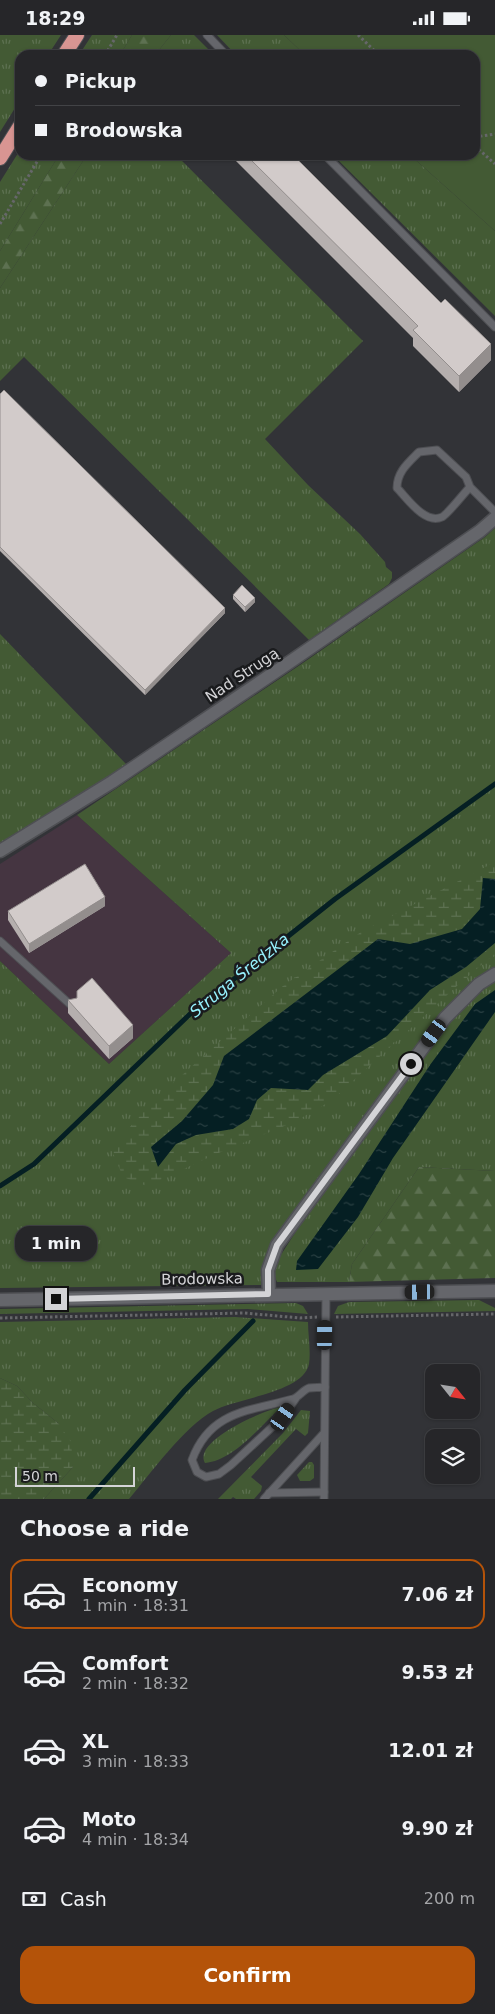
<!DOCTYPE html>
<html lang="en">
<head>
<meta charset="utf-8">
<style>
	:root { --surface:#262629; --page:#2e2e31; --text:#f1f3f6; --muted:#a4a5a8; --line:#424346; --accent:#b45309 }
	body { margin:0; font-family:"DejaVu Sans",sans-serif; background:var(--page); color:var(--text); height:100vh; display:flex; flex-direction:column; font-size:19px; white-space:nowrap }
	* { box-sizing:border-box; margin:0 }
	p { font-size:16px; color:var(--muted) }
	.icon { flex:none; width:28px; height:28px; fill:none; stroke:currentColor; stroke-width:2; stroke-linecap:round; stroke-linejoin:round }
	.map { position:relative; height:1464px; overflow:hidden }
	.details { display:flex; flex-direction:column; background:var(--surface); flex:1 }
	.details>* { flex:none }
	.guide { position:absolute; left:15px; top:15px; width:465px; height:110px; border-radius:15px; box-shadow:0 1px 4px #0004,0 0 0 1px var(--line); display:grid; align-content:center; height:110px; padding:0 20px; background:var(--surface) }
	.needle { width:32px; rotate:120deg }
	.buttons { position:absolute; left:425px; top:1329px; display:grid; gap:10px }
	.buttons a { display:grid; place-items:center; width:55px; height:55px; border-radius:10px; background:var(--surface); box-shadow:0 1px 4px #0004,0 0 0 1px var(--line); font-size:25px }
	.scale { position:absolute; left:15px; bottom:12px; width:120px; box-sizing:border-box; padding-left:5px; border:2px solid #d4d4d7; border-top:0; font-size:14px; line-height:18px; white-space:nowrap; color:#d4d4d7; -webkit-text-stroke:4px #1a1b1d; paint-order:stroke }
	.end { position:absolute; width:22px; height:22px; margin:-11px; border:6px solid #d4d4d7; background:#111; box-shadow:0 0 0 2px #111 }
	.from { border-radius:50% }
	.bubble { position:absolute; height:35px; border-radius:15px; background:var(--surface); box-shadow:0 1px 4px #0004,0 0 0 1px var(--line); font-size:16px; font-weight:700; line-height:35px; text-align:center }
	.car { position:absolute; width:15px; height:30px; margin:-15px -8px; border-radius:6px; box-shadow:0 0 4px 1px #0007; background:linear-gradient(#222 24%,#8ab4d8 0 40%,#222 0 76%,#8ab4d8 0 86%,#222 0) }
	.guide b { display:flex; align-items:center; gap:18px; height:48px; font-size:19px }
	.guide b+b { border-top:1px solid var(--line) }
	.guide i { width:12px; height:12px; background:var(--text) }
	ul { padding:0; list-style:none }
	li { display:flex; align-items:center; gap:15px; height:70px; margin:0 10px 8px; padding:0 10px; border:2px solid transparent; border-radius:15px }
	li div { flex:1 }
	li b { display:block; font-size:19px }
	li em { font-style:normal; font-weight:700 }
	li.current { border-color:var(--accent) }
	li>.icon { width:45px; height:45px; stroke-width:1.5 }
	h2 { padding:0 20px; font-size:22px; line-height:60px }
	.pay { display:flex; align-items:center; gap:12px; height:55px; padding:0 20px; font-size:19px }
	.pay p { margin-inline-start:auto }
	.primary-button { display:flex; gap:10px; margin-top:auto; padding:10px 20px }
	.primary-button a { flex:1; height:58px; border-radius:15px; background:var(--accent); color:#fff; font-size:20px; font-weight:700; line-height:58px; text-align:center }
	.status { display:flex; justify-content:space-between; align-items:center; height:35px; padding:0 25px; background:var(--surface); direction:ltr }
	.status svg { height:14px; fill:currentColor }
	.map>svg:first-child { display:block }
	.commercial { fill:#453541 }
	.grass { fill:url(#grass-tufts) }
	.forest { fill:url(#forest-firs) }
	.wetland { fill:url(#wetland-marsh) }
	.garden { fill:#435a34 }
	.water { fill:url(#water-ripples) }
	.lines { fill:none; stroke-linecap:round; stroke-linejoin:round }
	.stream { stroke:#051f23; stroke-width:5 }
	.service-casing { stroke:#4e4f53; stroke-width:9 }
	.minor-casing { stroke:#4e4f53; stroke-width:15 }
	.tertiary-casing { stroke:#4e4f53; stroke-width:15 }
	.trunk-casing { stroke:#4e4f53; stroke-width:16 }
	.path { stroke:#66676a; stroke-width:3; stroke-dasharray:2.5 2.5; stroke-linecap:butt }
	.service { stroke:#65666b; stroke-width:7 }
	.minor { stroke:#65666b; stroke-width:12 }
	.tertiary { stroke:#65666b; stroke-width:12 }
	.trunk { stroke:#d89592; stroke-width:14 }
	.wall { fill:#b5afae }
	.shaded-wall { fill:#938e8d }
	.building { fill:#d2cbca; stroke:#938e8d }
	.route { stroke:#d4d4d7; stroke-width:6 }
	.labels { text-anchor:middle; stroke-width:5; stroke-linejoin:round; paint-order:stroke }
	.street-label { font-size:15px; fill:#d4d4d7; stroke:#1a1b1d }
	.water-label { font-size:16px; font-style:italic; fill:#96f1fd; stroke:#1a1b1d }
</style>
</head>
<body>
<div class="status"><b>18:29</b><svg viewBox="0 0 49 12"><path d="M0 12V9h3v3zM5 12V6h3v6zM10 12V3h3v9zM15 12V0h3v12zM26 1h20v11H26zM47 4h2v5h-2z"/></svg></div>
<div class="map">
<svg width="495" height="1464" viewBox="0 0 495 1464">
	<defs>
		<pattern id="grass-tufts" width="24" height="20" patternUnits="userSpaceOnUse" patternTransform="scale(1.25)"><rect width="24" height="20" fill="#435a34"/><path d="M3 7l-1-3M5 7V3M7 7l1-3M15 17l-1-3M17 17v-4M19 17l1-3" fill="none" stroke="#5d7151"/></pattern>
		<pattern id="forest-firs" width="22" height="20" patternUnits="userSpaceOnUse" patternTransform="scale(1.25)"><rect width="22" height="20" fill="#435a34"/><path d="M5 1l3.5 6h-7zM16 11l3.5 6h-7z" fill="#5d7151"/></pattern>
		<pattern id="wetland-marsh" width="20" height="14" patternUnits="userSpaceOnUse" patternTransform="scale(1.25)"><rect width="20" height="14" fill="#435a34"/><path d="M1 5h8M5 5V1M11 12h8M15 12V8" fill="none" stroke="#5d7151"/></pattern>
		<pattern id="water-ripples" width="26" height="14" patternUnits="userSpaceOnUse" patternTransform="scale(1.25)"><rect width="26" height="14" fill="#051f23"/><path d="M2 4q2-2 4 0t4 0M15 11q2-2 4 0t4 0" fill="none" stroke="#293f42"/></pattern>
	</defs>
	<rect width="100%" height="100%" fill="#323337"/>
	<path class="commercial" d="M77,780L231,918L109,1029L0,926V829Z"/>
	<g class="grass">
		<path d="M0,0H61L48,20H20V65L0,97Z"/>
		<path d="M92,0H132L120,20H79Z"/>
		<path d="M171,0H194L211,17L209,20H155Z"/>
		<path d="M217,0H284L305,20H236Z"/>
		<path d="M20,115V120H59L0,216V147Z"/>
		<path d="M87,120H176L363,306L265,404L308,450L360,499L385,527L386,532L392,537V543L389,549L309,605L24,322L0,346V253Z"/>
		<path d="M333,120H410L495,196V281Z"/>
		<path d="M495,493V933L476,945L272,1208L262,1231L261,1250L0,1253V926L109,1029L231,918L77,780L300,630L485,502Z"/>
		<path d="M0,599L127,730L0,808Z"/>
		<path d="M495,943V1136L419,1132L352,1229L349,1247H277L274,1240L277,1226L309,1176L422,1025L448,986L469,964Z"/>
		<path d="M479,1265L495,1273V1276L334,1279L338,1271L349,1267Z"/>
		<path d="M296,1268L303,1271L308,1279L248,1274L0,1279V1274Z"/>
		<path d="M235,1282L308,1287C308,1300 311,1316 309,1329C303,1358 236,1363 213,1376C184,1392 151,1438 129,1464H44L73,1432L58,1388L33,1368L17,1351L0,1343V1287Z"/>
		<path d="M281,1372C261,1391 233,1426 205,1428C192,1406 264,1375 281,1372Z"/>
		<path d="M301,1375L310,1376L308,1398L305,1401L296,1394L251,1442L262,1451L261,1456L254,1464H236L233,1462L231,1464H218L283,1398Z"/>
		<path d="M309,1427H312L314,1430V1443L310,1446H300L297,1440Z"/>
	</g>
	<g class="forest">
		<path d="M132,0H171L155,20H120Z"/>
		<path d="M59,120H87L0,253V216Z"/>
		<path d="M419,1132L495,1136V1243L349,1247L352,1229Z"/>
	</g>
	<g class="wetland">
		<path d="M495,827V844L483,843L480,874L462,894L410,909L378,905L224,1021L213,1050L182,1086L151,1112L158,1132L176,1109L196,1100L233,1094L249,1084L257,1065L272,1053L308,1055L323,1040L387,1001L430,955L466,932L495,908V921L487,925L457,951L331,1066L294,1087L216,1119L147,1151L123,1142L113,1118L129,1093L155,1064L283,951L361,897Z"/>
		<path d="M0,1343L17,1351L33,1368L58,1388L71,1407L73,1432L44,1464H0Z"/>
	</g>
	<path class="garden" d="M284,0H495V196L410,120H475V20H305Z"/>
	<g class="water">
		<path d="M483,843L495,844V908L466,932L430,955L387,1001L323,1040L308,1055L271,1053L257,1065L249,1084L233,1094L196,1100L176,1109L158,1132L151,1112L182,1086L213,1050L224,1021L378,904L410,909L462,894L480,874Z"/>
		<path d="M495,955V977L393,1123L358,1182L318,1234L296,1235L297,1226L359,1139L430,1030L475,969Z"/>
	</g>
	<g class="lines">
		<g class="stream">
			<path d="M0,1151L34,1129L190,979L335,864L495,749"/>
			<path d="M89,1464L185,1355L253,1286"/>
		</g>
		<defs>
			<g id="service">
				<path d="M207,0L226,20"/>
				<path d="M325,120L495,292"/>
				<path d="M470,452C464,458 448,479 442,482C425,490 407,463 397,453C397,437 408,428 419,417L437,415L466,442L470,452L495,477"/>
				<path d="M0,906L73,972"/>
				<path d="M296,1363L283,1382L231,1430L219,1439L206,1442L197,1437L192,1425C210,1376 249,1376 293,1364C299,1362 303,1355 309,1353C314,1352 320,1353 325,1352"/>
				<path d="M269,1458L324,1457"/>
				<path d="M264,1464L324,1398"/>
				<path d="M324,1464L326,1258"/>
			</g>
			<g id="minor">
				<path d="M0,816L112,747L284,631L480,496L495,483"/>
				<path d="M269,1259L268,1235L277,1210L445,983L479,949L495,939"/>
			</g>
			<path id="tertiary" d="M0,1265L495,1256"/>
			<g id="trunk">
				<path d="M64,20L77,0"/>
				<path d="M0,123L20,91"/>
			</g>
		</defs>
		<use href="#service" class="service-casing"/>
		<use href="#minor" class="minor-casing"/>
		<use href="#tertiary" class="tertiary-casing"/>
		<use href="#trunk" class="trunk-casing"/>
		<g class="path">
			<path d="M358,0L379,20"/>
			<path d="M105,20L117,0"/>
			<path d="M475,102L495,99"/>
			<path d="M475,111L495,129"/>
			<path d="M0,189L41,120"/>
			<path d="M336,1282L495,1279"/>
			<path d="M0,1283L244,1278L300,1283L317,1282"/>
		</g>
		<use href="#service" class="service"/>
		<use href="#minor" class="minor"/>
		<use href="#tertiary" class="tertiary"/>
		<use href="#trunk" class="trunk"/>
	</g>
	<g class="wall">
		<path d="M230,120H293L491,325L459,357L413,311V303Z"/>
		<path d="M0,359L225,578L145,660L0,516Z"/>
		<path d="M233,560L255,567L245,577L233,564Z"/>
		<path d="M105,871L29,918L8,885V876Z"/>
		<path d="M68,965L133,1003L109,1024L68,978Z"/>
	</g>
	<g class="shaded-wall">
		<path d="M491,309V325L459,357V341Z"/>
		<path d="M255,563V567L245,577V572Z"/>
		<path d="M225,573V578L145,660V655Z"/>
		<path d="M105,862V871L29,918V909Z"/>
		<path d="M133,990V1003L109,1024V1011Z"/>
	</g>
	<g class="building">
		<path d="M246,120H293L441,268L445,264L491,309L459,341L413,295L418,291Z"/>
		<path d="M4,355L225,573L145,655L0,512V359Z"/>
		<path d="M242,550L255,563L245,572L233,560Z"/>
		<path d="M85,829L105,862L29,909L8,876Z"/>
		<path d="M92,943L133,990L109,1011L68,965L77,963V956Z"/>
	</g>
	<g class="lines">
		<path class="route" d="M56,1264L268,1259V1235L277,1210L411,1029"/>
	</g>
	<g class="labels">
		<g class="street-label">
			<text transform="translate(242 640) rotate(-34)" y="5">Nad Strugą</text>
			<text transform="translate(202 1244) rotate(-1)" y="5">Brodowska</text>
		</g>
		<g class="water-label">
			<text transform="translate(239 940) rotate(-39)" y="6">Struga Średzka</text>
		</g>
	</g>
</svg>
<div class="buttons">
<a><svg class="needle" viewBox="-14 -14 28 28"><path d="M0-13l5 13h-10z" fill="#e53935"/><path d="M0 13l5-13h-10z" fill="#a4a5a8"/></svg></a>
<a><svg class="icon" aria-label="layers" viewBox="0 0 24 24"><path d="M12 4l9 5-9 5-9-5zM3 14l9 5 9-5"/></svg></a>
</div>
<div class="scale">50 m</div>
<i class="end from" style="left:411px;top:1029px"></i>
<i class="end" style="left:56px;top:1264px"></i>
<div class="bubble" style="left:15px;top:1191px;width:82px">1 min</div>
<i class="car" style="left:434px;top:998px;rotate:216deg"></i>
<i class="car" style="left:420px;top:1257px;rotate:269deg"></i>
<i class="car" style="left:325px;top:1300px;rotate:1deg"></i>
<i class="car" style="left:283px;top:1382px;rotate:35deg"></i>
<div class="guide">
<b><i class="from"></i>Pickup</b>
<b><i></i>Brodowska</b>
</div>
</div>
<section class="details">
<h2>Choose a ride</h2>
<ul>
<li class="current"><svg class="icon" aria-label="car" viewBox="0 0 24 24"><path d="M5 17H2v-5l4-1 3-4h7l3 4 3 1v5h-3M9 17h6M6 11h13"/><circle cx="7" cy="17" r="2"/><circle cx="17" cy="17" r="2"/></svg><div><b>Economy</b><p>1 min · 18:31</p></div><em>7.06 zł</em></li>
<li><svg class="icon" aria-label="car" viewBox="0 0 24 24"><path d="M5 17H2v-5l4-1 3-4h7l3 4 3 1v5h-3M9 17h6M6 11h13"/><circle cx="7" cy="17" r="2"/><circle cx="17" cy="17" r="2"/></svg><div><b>Comfort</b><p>2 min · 18:32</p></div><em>9.53 zł</em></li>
<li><svg class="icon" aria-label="car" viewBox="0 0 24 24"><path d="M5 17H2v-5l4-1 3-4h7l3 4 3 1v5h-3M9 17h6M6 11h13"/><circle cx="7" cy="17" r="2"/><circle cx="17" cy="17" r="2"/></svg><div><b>XL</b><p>3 min · 18:33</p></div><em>12.01 zł</em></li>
<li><svg class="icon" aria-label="car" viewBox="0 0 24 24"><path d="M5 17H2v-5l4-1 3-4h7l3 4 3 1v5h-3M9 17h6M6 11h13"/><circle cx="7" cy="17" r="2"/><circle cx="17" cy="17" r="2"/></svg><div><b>Moto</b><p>4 min · 18:34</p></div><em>9.90 zł</em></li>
</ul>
<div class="pay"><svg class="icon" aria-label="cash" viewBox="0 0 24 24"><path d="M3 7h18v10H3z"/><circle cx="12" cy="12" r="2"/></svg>Cash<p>200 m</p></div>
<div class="primary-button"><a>Confirm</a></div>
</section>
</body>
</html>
